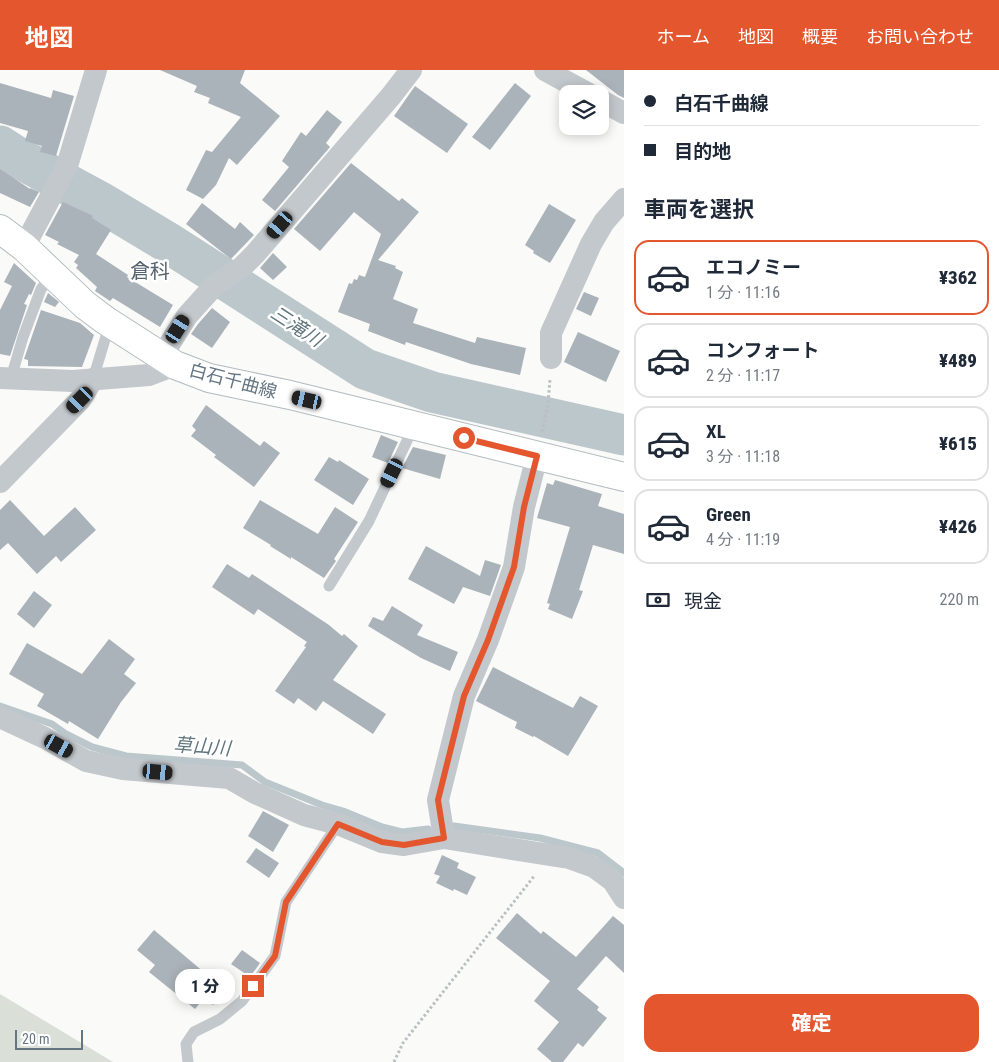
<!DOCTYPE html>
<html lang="ja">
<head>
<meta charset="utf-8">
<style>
	:root { --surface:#fff; --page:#f2f2f3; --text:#1f2937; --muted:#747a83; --line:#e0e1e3; --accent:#e4572e }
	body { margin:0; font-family:"Roboto Condensed","Noto Sans JP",sans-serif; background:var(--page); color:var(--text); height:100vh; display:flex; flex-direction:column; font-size:19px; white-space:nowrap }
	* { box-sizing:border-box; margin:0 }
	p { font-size:16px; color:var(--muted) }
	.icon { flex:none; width:28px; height:28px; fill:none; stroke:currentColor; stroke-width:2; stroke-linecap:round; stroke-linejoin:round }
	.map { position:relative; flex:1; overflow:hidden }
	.side { display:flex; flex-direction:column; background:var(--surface); width:375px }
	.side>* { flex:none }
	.top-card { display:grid; align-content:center; height:110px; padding:0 20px; background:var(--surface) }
	.fabs { position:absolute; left:559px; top:15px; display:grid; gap:10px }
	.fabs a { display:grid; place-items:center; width:50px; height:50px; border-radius:10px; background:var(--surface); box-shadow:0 2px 12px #0003; font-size:25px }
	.scale { position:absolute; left:15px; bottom:12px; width:68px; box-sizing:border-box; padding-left:5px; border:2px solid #657683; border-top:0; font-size:14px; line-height:18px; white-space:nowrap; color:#657683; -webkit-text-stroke:4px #fff; paint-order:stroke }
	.end { position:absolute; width:22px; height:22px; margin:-11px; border:6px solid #e4572e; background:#fff; box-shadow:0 0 0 2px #fff }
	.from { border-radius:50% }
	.bubble { position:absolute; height:35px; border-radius:15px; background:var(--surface); box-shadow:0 2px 12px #0003; font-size:16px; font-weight:800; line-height:35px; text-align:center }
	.car { position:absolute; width:15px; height:30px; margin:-15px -8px; border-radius:6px; box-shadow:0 0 4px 1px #0007; background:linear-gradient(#222 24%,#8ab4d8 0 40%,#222 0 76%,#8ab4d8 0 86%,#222 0) }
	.top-card b { display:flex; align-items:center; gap:18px; height:48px; font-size:19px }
	.top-card b+b { border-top:1px solid var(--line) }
	.top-card i { width:12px; height:12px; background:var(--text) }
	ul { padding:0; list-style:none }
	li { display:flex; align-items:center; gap:15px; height:75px; margin:0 10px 8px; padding:0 10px; border:2px solid var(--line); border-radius:15px }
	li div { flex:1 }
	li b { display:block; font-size:19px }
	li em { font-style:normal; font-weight:800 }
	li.on { border-color:var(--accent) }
	li>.icon { width:45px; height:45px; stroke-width:1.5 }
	h2 { padding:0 20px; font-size:22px; line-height:60px }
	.pay { display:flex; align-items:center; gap:12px; height:55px; padding:0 20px; font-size:19px }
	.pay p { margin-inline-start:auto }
	.button { display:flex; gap:10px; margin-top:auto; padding:10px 20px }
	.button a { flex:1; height:58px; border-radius:15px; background:var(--accent); color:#fff; font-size:20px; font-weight:800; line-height:58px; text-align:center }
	header { display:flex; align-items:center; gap:30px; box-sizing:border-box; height:70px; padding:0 25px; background:var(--accent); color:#fff }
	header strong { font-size:24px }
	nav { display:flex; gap:28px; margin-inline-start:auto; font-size:18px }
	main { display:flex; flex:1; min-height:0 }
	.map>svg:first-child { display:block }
	.green { fill:#dadfd7 }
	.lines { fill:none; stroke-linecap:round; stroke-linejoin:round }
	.stream { stroke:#bbc7cb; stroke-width:7 }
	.river { stroke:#bbc7cb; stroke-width:41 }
	.building { fill:#aab3b9 }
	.secondary-casing { stroke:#b3babf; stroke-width:30 }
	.path { stroke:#bbbfc2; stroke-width:3; stroke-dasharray:2.5 2.5; stroke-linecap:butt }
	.service { stroke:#c3c8cc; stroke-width:11 }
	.minor { stroke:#c3c8cc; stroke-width:22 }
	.secondary { stroke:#fff; stroke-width:28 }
	.route { stroke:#e4572e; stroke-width:6 }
	.labels { text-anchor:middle; stroke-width:5; stroke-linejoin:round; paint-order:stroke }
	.street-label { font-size:18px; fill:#657683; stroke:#fff }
	.water-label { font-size:19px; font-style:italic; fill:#60757c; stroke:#fff }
	.quarter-label { font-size:20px; fill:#57646e; stroke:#fff }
</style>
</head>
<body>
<header>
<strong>地図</strong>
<nav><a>ホーム</a><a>地図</a><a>概要</a><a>お問い合わせ</a></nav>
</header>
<main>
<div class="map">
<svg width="624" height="992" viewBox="0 0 624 992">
	<rect width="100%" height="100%" fill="#fafaf8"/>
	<path class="green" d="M0,924L113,992H0Z"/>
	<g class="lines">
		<g class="stream">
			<path d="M0,636L52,654L66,664L92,677L126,686L242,695L265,712L322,735L343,741L382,757L402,762L428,759"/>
			<path d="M454,756L540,768L598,783L624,803"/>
		</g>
		<path class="river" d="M0,76L17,87L102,133L167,172L365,299L432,322L624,365"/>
	</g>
	<g class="building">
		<path d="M160,0H245L240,13L280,46L237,95L229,88L216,115L203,129L186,120L206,80L212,82L241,47L208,33L210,28L194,22L197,16Z"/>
		<path d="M586,0H624V28L618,25Z"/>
		<path d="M0,13L51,28L53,20L74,26L56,86L40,82L42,76L25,71L28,61L0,53Z"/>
		<path d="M515,13L531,26L490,80L472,67Z"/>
		<path d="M415,16L468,54L447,83L394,46Z"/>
		<path d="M327,40L342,52L326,73L330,77L275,141L262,130L289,97L282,91L301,62L306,66Z"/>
		<path d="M351,93L399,131L402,128L419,142L378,190L396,196L395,198L403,202L393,229L418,239L413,253L475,273L477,267L526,278L520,305L471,294L406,272L405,275L368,261L370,254L338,242L349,213L352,214L354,209L357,210L359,205L365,207L381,164L354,142L320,181L294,159Z"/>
		<path d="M0,99L30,119V118L39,122L30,137L0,123Z"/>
		<path d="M63,132L93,146L92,148L111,160L96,184L128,205L127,207L173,235L160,257L113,228L110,231L95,221L97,217L76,198L78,195L74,192L79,185L57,174L59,172L45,165Z"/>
		<path d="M202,133L235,159L240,152L254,165L231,189L186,154Z"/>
		<path d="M549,134L576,150L550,193L533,183L534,181L525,175Z"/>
		<path d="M273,183L287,197L273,210L260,198Z"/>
		<path d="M14,193L36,213L31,225L29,224L24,234L27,235L10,286L0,284V240L12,216L4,212Z"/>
		<path d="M584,222L599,228L591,246L576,239Z"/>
		<path d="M48,223L59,232L55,237L44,232Z"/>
		<path d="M212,238L230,252L212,278L191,264L198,254Z"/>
		<path d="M41,240L80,253L94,265L82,297L28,296V290L24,289Z"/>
		<path d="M578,262L620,281L606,312L564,292Z"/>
		<path d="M206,335L260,376L264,371L280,383L254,417L214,387L216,385L191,366L196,360L192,356Z"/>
		<path d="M381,365L398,372L388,393L372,387Z"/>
		<path d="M413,377L446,385L440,409L402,398Z"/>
		<path d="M329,387L338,392L339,390L369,409L353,435L314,410Z"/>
		<path d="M555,410L602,424L598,436L624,444V484L593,475L579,520L583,521L572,549L548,539L550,534L547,533L570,457L537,448L547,413L553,415Z"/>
		<path d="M10,430L44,466L75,437L96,460L61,492L56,486L37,504L8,473L0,480V440Z"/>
		<path d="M260,430L318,464L335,437L358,452L334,489L336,491L324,508L291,487V489L270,476L271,475L243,458Z"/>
		<path d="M426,476L480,506L485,490L501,495L490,526L463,517L454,534L408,509Z"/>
		<path d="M227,494L249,508L252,504L329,555L342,566L344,564L358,576L333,610L386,644L373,664L323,631L316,641L298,628L294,634L275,621L306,577L304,576L307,572L258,539L254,545L212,517Z"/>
		<path d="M34,521L52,535L34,558L17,544Z"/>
		<path d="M392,536L423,555L417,565L458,582L450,601L421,588L368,556L373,547L383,551Z"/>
		<path d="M109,569L135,589L124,604L136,613L121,632L98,669L69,651L68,654L37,636L44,624L9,604L27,573L82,604Z"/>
		<path d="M493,597L573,638L580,626L598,636L568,686L534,666L533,667L515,658L517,652L476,631Z"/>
		<path d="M263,741L289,755L273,782L248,766Z"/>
		<path d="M256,778L279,793L269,808L246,792Z"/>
		<path d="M442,785L459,793L457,798L476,807L467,825L454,819L453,821L436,813L440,806L434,804Z"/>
		<path d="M517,843L541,864L543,861L576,887L613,846L624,855V903L606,886L577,919L599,937L597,940L607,948L583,977L578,973L563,992H552L537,979L559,952L534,931L550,911L496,868Z"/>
		<path d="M154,860L225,920L213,935L204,928L195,939L149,902L155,895L137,880Z"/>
		<path d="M242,880L260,893L250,907L231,894Z"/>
	</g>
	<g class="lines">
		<defs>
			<path id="secondary" d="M0,159L24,177L85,235L105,250L175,295L209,308L290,325L624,407"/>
		</defs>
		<use href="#secondary" class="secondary-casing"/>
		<g class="path">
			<path d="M542,362L548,334L550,309"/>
			<path d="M394,992L403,973L535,805"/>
		</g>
		<g class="service">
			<path d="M11,308L23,267L41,219L53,204"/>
			<path d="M93,309L110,253"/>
			<path d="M329,516L369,451L414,356"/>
			<path d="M188,992L186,974L194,962L220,949L242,931L275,886L286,832L338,754"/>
		</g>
		<g class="minor">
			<path d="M545,0L589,24"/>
			<path d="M600,30L624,43"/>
			<path d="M24,177L67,96L96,0"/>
			<path d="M162,286L187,246L214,216L241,198L255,184L391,26L411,0"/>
			<path d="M551,288V263L591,174L604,152L624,129"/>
			<path d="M0,308L73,311L149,305L175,295"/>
			<path d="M0,412L80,330L93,309"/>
			<path d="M0,647L45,668L86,691L123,699L229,708L255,723L304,745L338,754L382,772L404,775L444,768L569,788L594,797L613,811L624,828"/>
			<path d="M444,768L438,730L464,626L488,570L514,497L524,437L537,386"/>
		</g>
		<use href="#secondary" class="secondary"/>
	</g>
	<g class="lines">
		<path class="route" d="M253,916L275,886L286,832L338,754L382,772L404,775L444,768L438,730L464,626L488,570L514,497L524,437L537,386L464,368"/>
	</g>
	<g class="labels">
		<g class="street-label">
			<text transform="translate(233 311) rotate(15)" y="6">白石千曲線</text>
		</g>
		<g class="water-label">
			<text transform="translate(297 256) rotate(33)" y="7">三滝川</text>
			<text transform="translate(202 676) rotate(4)" y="7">草山川</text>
		</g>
		<g class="quarter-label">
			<text x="150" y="208">倉科</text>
		</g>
	</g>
</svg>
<div class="fabs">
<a><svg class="icon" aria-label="layers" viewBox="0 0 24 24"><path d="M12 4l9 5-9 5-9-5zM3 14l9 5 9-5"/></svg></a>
</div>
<div class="scale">20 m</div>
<i class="end from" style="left:464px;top:368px"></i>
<i class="end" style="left:253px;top:916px"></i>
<div class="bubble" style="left:175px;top:899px;width:60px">1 分</div>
<i class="car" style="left:280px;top:155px;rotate:221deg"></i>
<i class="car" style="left:178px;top:259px;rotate:32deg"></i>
<i class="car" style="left:80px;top:330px;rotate:225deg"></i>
<i class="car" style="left:307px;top:330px;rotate:283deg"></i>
<i class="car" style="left:392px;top:403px;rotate:206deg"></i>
<i class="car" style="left:59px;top:676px;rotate:119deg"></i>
<i class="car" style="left:158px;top:702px;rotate:95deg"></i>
</div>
<section class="side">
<div class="top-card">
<b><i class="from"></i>白石千曲線</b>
<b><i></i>目的地</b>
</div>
<h2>車両を選択</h2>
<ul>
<li class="on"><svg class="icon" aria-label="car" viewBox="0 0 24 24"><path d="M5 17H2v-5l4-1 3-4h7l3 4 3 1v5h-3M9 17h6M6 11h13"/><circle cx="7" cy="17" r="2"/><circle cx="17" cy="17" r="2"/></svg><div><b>エコノミー</b><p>1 分 · 11:16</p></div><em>¥362</em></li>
<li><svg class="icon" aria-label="car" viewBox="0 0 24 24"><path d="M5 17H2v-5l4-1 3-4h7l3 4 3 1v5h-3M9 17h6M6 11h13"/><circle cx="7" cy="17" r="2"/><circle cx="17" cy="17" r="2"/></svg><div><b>コンフォート</b><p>2 分 · 11:17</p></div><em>¥489</em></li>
<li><svg class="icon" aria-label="car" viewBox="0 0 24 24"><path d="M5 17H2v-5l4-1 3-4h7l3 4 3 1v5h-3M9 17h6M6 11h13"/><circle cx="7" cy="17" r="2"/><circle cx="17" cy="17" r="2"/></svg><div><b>XL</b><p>3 分 · 11:18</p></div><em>¥615</em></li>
<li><svg class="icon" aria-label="car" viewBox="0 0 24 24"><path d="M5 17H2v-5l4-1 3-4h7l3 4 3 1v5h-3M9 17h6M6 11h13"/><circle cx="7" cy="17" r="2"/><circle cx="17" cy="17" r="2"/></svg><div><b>Green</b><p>4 分 · 11:19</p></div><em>¥426</em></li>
</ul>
<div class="pay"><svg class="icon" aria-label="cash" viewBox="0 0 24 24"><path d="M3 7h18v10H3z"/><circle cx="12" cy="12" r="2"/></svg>現金<p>220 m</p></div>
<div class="button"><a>確定</a></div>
</section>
</main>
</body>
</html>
